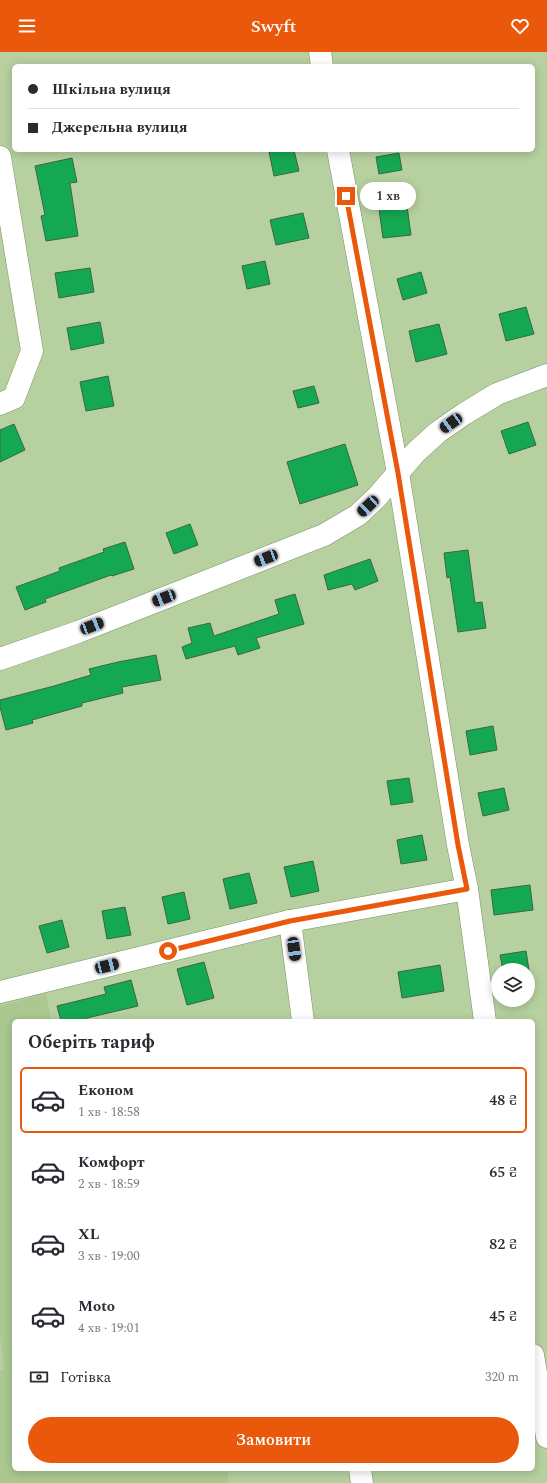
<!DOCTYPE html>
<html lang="uk">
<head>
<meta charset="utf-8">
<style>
	:root { --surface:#fff; --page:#f2f2f3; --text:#2b2b33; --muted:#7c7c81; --line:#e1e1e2; --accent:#ea580c }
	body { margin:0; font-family:Spectral,serif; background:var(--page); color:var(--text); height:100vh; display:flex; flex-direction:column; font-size:15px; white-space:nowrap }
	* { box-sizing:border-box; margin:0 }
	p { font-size:13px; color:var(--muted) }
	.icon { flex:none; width:22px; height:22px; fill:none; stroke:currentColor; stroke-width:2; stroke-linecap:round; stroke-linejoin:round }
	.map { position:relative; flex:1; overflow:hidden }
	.side { position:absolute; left:12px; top:967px; width:523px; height:452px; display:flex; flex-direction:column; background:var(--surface); border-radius:6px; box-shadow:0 2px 10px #0003 }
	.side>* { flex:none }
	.banner { position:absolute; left:12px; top:12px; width:523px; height:88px; border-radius:6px; box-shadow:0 2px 10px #0003; display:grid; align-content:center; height:88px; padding:0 16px; background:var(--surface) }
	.buttons { position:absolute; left:491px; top:911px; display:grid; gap:8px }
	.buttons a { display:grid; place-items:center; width:44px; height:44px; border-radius:50%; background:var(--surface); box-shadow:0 2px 10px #0003; font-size:20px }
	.end { position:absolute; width:18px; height:18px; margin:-9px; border:5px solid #ea580c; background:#fff; box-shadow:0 0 0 2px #fff }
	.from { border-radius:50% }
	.bubble { position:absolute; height:28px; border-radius:14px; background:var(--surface); box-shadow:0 2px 10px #0003; font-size:13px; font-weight:600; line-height:28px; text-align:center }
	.car { position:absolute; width:12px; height:24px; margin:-12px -6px; border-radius:5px; box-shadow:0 0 3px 1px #0007; background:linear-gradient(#222 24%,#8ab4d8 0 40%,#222 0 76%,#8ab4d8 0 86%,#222 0) }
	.banner b { display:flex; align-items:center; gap:14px; height:38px; font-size:15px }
	.banner b+b { border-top:1px solid var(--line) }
	.banner i { width:10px; height:10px; background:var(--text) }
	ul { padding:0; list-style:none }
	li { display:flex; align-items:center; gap:12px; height:66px; margin:0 8px 6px; padding:0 8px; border:2px solid transparent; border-radius:6px }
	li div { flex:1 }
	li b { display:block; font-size:15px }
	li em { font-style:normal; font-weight:600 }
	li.active { border-color:var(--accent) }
	li>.icon { width:36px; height:36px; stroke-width:1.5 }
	h2 { padding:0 16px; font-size:18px; line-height:48px }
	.pay { display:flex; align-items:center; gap:10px; height:44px; padding:0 16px; font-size:15px }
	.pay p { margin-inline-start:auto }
	.action { display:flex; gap:8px; margin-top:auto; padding:8px 16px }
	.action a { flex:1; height:46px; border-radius:24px; background:var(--accent); color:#fff; font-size:16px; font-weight:600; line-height:46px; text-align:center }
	header { display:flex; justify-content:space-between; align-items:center; height:52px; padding:0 16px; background:var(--accent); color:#fff; font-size:18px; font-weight:600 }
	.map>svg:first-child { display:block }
	.built { fill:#abc890 }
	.building { fill:#15a852; stroke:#3b6645 }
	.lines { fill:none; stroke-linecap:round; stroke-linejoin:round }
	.minor-casing { stroke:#799162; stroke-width:23 }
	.tertiary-casing { stroke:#799162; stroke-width:23 }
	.minor { stroke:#fff; stroke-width:22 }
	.tertiary { stroke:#fff; stroke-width:22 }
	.route { stroke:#ea580c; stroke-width:5 }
</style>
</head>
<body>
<header><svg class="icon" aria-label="menu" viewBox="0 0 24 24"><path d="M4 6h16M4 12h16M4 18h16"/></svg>Swyft<svg class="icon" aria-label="heart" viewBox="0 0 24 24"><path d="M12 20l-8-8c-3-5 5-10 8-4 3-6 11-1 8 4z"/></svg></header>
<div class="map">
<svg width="547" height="1431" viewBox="0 0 547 1431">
	<rect width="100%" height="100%" fill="#b6d09f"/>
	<path class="built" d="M46,941L51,969H14V1417H227L229,1431H0V1318L4,1317L0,1283V954Z"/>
	<g class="building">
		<path d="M279,98H294L299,119L274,124L269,100Z"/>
		<path d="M399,101L402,118L379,122L376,105Z"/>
		<path d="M72,106L77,130L70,131L78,184L46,189L41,164L45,163L35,114Z"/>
		<path d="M407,154L411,183L383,186L379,157Z"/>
		<path d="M303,161L309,186L276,193L270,168Z"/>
		<path d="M265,209L270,232L247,237L242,214Z"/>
		<path d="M90,216L94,240L59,246L55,221Z"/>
		<path d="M421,220L427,241L403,248L397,227Z"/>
		<path d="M526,255L534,282L506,289L499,262Z"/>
		<path d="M100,270L104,291L71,298L67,276Z"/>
		<path d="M439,272L447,302L416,310L409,279Z"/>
		<path d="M108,324L114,354L86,359L80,330Z"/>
		<path d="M314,334L319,351L298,356L293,339Z"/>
		<path d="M528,370L536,393L509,402L501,379Z"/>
		<path d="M14,372L25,398L0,410V378Z"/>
		<path d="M345,392L358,433L300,452L287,410Z"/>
		<path d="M190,472L198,493L174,502L166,481Z"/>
		<path d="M125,490L134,517L112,524L111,523L45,547L46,550L25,558L16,535L60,519L59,516L104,500L103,497Z"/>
		<path d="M468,498L475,551L482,550L486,576L458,580L450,525L447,526L444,501Z"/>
		<path d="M370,507L378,529L355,538L352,532L328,538L324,523Z"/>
		<path d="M295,542L304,572L256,586L260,596L238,603L235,594L186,607L182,595L192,591L188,576L210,571L214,584L279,562L275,548Z"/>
		<path d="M156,603L161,628L122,635L123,641L82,651V654L32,668L33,671L6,678L0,655V648L54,634L91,623L89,617L118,610Z"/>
		<path d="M493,674L497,698L470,703L466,679Z"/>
		<path d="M409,726L413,750L391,753L387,729Z"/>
		<path d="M504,736L509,758L483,764L478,741Z"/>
		<path d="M422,783L427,808L401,812L397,788Z"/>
		<path d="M313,809L319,839L291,845L284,815Z"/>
		<path d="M249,821L257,851L230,857L223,827Z"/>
		<path d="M530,833L533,858L494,863L491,838Z"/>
		<path d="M184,840L190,867L168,872L162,845Z"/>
		<path d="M125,855L131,883L107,887L102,859Z"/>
		<path d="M62,868L69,895L47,901L39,874Z"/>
		<path d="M526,899L529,918H503L500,903Z"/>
		<path d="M204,910L214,946L187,953L177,917Z"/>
		<path d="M440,913L444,939L402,946L398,920Z"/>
		<path d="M131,928L138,954L87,966V969H61L57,954L106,942L104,935Z"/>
	</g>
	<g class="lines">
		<defs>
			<g id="minor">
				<path d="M320,0L322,14"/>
				<path d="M338,98L398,421L458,793L467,837L485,969"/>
				<path d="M0,105L32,299L14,346L0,352"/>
				<path d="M290,869L303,969"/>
				<path d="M0,940L290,869L467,837"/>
				<path d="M533,1303L547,1385"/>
				<path d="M360,1417L362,1431"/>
			</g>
			<path id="tertiary" d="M0,607L78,580L324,483L358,463L377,445L416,400L438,380L464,362L497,342L547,323"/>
		</defs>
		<use href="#minor" class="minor-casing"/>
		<use href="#tertiary" class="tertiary-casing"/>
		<use href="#minor" class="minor"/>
		<use href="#tertiary" class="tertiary"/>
	</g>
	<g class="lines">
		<path class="route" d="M168,899L290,869L467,837L458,793L398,421L346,144"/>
	</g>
</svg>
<div class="buttons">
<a><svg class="icon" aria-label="layers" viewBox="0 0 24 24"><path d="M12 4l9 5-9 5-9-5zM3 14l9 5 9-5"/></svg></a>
</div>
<i class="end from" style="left:168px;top:899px"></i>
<i class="end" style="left:346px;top:144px"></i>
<div class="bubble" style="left:360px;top:130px;width:56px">1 хв</div>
<i class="car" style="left:451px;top:371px;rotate:235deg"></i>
<i class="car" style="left:368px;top:454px;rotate:227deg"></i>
<i class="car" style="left:266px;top:506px;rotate:249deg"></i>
<i class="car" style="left:164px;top:546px;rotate:249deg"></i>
<i class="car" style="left:92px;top:574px;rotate:69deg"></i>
<i class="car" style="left:294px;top:897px;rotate:172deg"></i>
<i class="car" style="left:107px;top:914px;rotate:76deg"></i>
<div class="banner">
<b><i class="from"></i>Шкільна вулиця</b>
<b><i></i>Джерельна вулиця</b>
</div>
<section class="side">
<h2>Оберіть тариф</h2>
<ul>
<li class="active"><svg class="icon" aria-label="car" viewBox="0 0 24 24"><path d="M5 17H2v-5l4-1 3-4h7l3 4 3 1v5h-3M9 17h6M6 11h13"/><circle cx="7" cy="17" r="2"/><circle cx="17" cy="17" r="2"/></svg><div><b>Економ</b><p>1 хв · 18:58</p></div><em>48 ₴</em></li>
<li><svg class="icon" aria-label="car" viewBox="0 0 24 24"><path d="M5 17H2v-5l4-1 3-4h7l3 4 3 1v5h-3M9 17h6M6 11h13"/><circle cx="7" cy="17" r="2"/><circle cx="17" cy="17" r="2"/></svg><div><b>Комфорт</b><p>2 хв · 18:59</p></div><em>65 ₴</em></li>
<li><svg class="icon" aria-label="car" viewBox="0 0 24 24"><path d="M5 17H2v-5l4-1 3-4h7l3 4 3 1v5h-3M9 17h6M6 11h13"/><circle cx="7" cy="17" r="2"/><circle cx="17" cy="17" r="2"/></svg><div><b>XL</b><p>3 хв · 19:00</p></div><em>82 ₴</em></li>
<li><svg class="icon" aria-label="car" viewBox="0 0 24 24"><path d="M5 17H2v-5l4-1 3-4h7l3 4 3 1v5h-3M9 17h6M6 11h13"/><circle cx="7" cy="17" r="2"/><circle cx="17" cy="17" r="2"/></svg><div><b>Moto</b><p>4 хв · 19:01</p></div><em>45 ₴</em></li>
</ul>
<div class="pay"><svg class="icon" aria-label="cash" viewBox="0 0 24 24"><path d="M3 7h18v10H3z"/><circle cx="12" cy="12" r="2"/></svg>Готівка<p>320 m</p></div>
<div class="action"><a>Замовити</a></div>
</section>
</div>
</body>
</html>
